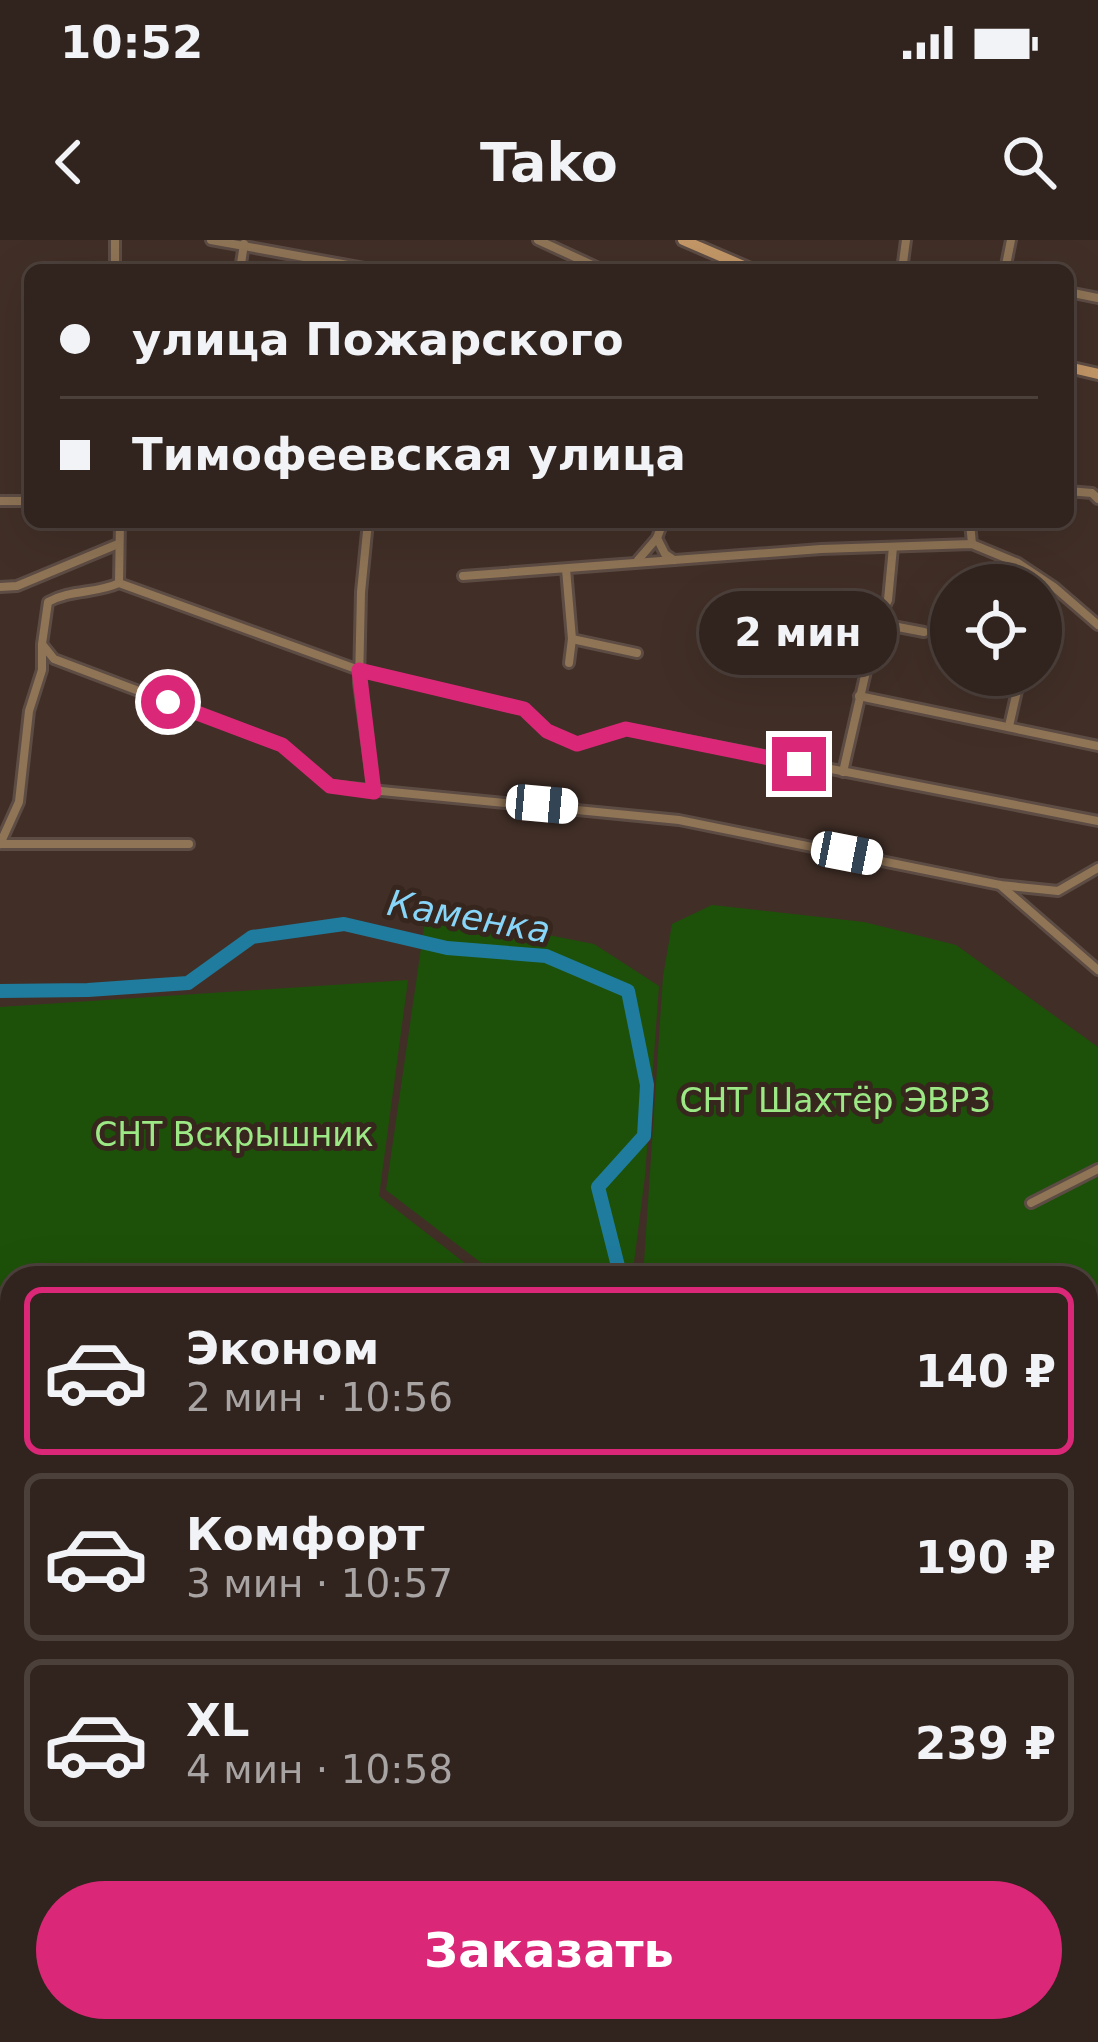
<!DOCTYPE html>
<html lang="ru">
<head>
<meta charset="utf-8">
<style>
	:root { --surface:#31231d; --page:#392b26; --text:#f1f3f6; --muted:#a8a4a4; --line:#4c403b; --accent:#db2777 }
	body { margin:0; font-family:"DejaVu Sans",sans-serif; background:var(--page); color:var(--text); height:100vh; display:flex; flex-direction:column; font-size:45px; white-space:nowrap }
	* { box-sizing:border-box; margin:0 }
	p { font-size:39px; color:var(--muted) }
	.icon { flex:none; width:66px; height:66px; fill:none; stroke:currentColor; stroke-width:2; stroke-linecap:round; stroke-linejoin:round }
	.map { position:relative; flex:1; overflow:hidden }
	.side { position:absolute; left:0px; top:1026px; width:1098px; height:777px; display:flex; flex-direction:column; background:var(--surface); border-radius:36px 36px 0 0; box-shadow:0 12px 48px #0002,0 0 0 3px var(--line) }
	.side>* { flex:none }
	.banner { position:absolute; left:24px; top:24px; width:1050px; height:264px; border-radius:18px; box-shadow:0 12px 48px #0002,0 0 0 3px var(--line); display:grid; align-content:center; height:264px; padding:0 36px; background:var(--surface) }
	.controls { position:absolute; left:930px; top:324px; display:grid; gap:24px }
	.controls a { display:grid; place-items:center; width:132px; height:132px; border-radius:50%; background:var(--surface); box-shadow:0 12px 48px #0002,0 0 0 3px var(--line); font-size:60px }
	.end { position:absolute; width:54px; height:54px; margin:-27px; border:15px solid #db2777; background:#fff; box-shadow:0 0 0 6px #fff }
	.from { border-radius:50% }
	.bubble { position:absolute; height:84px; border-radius:42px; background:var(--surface); box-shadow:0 12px 48px #0002,0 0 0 3px var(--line); font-size:39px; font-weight:700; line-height:84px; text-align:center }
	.car { position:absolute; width:36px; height:72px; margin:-36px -18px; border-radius:15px; box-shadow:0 0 9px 3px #0007; background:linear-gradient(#fff 24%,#345 0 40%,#fff 0 76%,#345 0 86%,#fff 0) }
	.banner b { display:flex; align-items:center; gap:42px; height:114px; font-size:45px }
	.banner b+b { border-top:3px solid var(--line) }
	.banner i { width:30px; height:30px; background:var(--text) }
	ul { padding:21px 0 0; list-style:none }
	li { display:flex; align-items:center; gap:36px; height:168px; margin:0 24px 18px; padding:0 12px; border:6px solid var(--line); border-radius:18px }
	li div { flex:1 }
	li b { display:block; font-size:45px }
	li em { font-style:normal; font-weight:700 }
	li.active { border-color:var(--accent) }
	li>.icon { width:108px; height:108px; stroke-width:1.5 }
	.button { display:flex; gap:24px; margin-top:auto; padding:24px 36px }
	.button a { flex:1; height:138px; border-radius:72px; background:var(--accent); color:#fff; font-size:48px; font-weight:700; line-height:138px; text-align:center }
	.status { display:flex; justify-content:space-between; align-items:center; height:84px; padding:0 60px; background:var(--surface); direction:ltr }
	.status svg { height:33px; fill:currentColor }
	header { display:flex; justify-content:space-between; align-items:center; height:156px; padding:0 36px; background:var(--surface); font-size:54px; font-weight:700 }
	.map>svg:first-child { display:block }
	.green { fill:#1d5109 }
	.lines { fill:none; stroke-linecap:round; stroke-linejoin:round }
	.stream { stroke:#1f7c9e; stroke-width:3 }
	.river { stroke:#1f7c9e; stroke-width:14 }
	.street-casing { stroke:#5d4c44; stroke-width:14 }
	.secondary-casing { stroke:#5d4c44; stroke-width:16 }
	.street { stroke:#8f7456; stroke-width:8 }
	.secondary { stroke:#c39767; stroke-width:10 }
	.route { stroke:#db2777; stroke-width:15 }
	.labels { text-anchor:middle; stroke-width:10; stroke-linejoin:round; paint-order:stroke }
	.park-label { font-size:33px; fill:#9be885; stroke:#37261e }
	.water-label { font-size:36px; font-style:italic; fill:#87d5f8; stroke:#37261e }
</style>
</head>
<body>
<div class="status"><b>10:52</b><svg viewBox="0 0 49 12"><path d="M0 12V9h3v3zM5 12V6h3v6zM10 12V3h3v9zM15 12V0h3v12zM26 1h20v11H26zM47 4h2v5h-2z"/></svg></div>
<header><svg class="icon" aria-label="back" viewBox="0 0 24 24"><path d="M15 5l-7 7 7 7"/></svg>Tako<svg class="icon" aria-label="search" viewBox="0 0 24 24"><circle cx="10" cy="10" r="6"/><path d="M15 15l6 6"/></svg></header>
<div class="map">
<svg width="1098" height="1802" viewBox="0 0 1098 1802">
	<rect width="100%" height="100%" fill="#412f27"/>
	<g class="green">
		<path d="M712,665L864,682L956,705L1098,807V1329L1086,1342V1038H643L663,737L672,684Z"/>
		<path d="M425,681L512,688L594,704L659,746L645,936L632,1038H501L386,950Z"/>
		<path d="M408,740L379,956L484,1038H12V1259L0,1251V767Z"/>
	</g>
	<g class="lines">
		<g class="stream">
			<path d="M385,1791H401"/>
			<path d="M491,1791L528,1795"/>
			<path d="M355,1802L361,1792L368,1791"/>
		</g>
		<g class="river">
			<path d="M0,751L88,750L188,743L252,697L344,684L447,708L546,716L628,751L647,845L644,896L598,947L621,1038"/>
			<path d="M1086,1379L1098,1345"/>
			<path d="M528,1791L530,1802"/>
		</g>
		<defs>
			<g id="street">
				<path d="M211,0L375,30"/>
				<path d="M538,0L603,30"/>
				<path d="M115,30V0"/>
				<path d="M240,30L244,4"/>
				<path d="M902,30L906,0"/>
				<path d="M1005,30L1011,0"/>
				<path d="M1068,52L1098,58"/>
				<path d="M1068,251L1092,253L1098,259"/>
				<path d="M0,261H30"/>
				<path d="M120,282L119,343L359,430L524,469L547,491L577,504L626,489L1098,581"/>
				<path d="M368,282L361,352L359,443L374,552"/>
				<path d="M970,282L972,304"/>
				<path d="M657,298L665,314L674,320"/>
				<path d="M638,320L657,298L663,282"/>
				<path d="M566,329L572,399L637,413"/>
				<path d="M463,336L821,309L972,304L1018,323L1054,347L1098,385"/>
				<path d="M119,343C96,354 71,349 48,362L42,404L54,419L282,505L330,546L679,580L1000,645L1058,651L1098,628"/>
				<path d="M0,347L17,346L118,304"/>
				<path d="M761,374L877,383L924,392"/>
				<path d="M569,423L572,399"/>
				<path d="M859,456L1098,506"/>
				<path d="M1009,486L1017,451L1015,435"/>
				<path d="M843,532L877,383L888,360L893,307"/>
				<path d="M0,604L19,562L29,471L42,430V405"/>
				<path d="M0,604H189"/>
				<path d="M1000,645L1098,730"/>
				<path d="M1031,963L1098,929"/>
				<path d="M1086,1517L1098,1507"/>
				<path d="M1086,1686L1098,1676"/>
				<path d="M980,1791L991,1802"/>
				<path d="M950,1802L962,1791"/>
			</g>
			<g id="secondary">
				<path d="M683,0L753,30"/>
				<path d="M1068,127L1098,134"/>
				<path d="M0,1285L12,1294"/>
				<path d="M667,1791L681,1802"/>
			</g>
		</defs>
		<use href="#street" class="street-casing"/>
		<use href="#secondary" class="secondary-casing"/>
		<use href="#street" class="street"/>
		<use href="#secondary" class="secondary"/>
	</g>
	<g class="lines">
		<path class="route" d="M168,462L282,505L330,546L374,552L359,430L524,469L547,491L577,504L626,489L799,524"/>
	</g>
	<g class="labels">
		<g class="park-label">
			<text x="835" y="872">СНТ Шахтёр ЭВРЗ</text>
			<text x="234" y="906">СНТ Вскрышник</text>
		</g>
		<g class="water-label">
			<text transform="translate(469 676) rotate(10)" y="13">Каменка</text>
		</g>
	</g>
</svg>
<div class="controls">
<a><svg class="icon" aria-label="locate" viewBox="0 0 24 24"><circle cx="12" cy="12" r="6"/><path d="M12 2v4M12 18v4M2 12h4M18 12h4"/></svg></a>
</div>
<i class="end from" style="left:168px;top:462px"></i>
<i class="end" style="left:799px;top:524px"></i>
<div class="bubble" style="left:699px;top:351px;width:198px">2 мин</div>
<i class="car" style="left:542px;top:564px;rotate:95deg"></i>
<i class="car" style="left:847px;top:613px;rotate:101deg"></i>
<div class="banner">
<b><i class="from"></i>улица Пожарского</b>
<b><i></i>Тимофеевская улица</b>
</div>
<section class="side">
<ul>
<li class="active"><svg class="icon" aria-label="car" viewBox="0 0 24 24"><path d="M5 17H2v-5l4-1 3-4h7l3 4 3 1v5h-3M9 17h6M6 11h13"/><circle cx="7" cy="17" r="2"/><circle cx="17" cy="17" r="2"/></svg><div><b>Эконом</b><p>2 мин · 10:56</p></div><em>140 ₽</em></li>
<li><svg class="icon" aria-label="car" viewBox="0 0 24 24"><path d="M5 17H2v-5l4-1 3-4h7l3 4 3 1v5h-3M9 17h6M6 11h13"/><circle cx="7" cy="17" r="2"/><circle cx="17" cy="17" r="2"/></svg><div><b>Комфорт</b><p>3 мин · 10:57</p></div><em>190 ₽</em></li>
<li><svg class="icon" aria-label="car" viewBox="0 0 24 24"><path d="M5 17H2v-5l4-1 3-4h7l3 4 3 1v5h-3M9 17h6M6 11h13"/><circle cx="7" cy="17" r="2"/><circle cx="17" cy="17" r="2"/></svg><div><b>XL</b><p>4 мин · 10:58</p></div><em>239 ₽</em></li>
</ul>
<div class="button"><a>Заказать</a></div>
</section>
</div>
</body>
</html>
